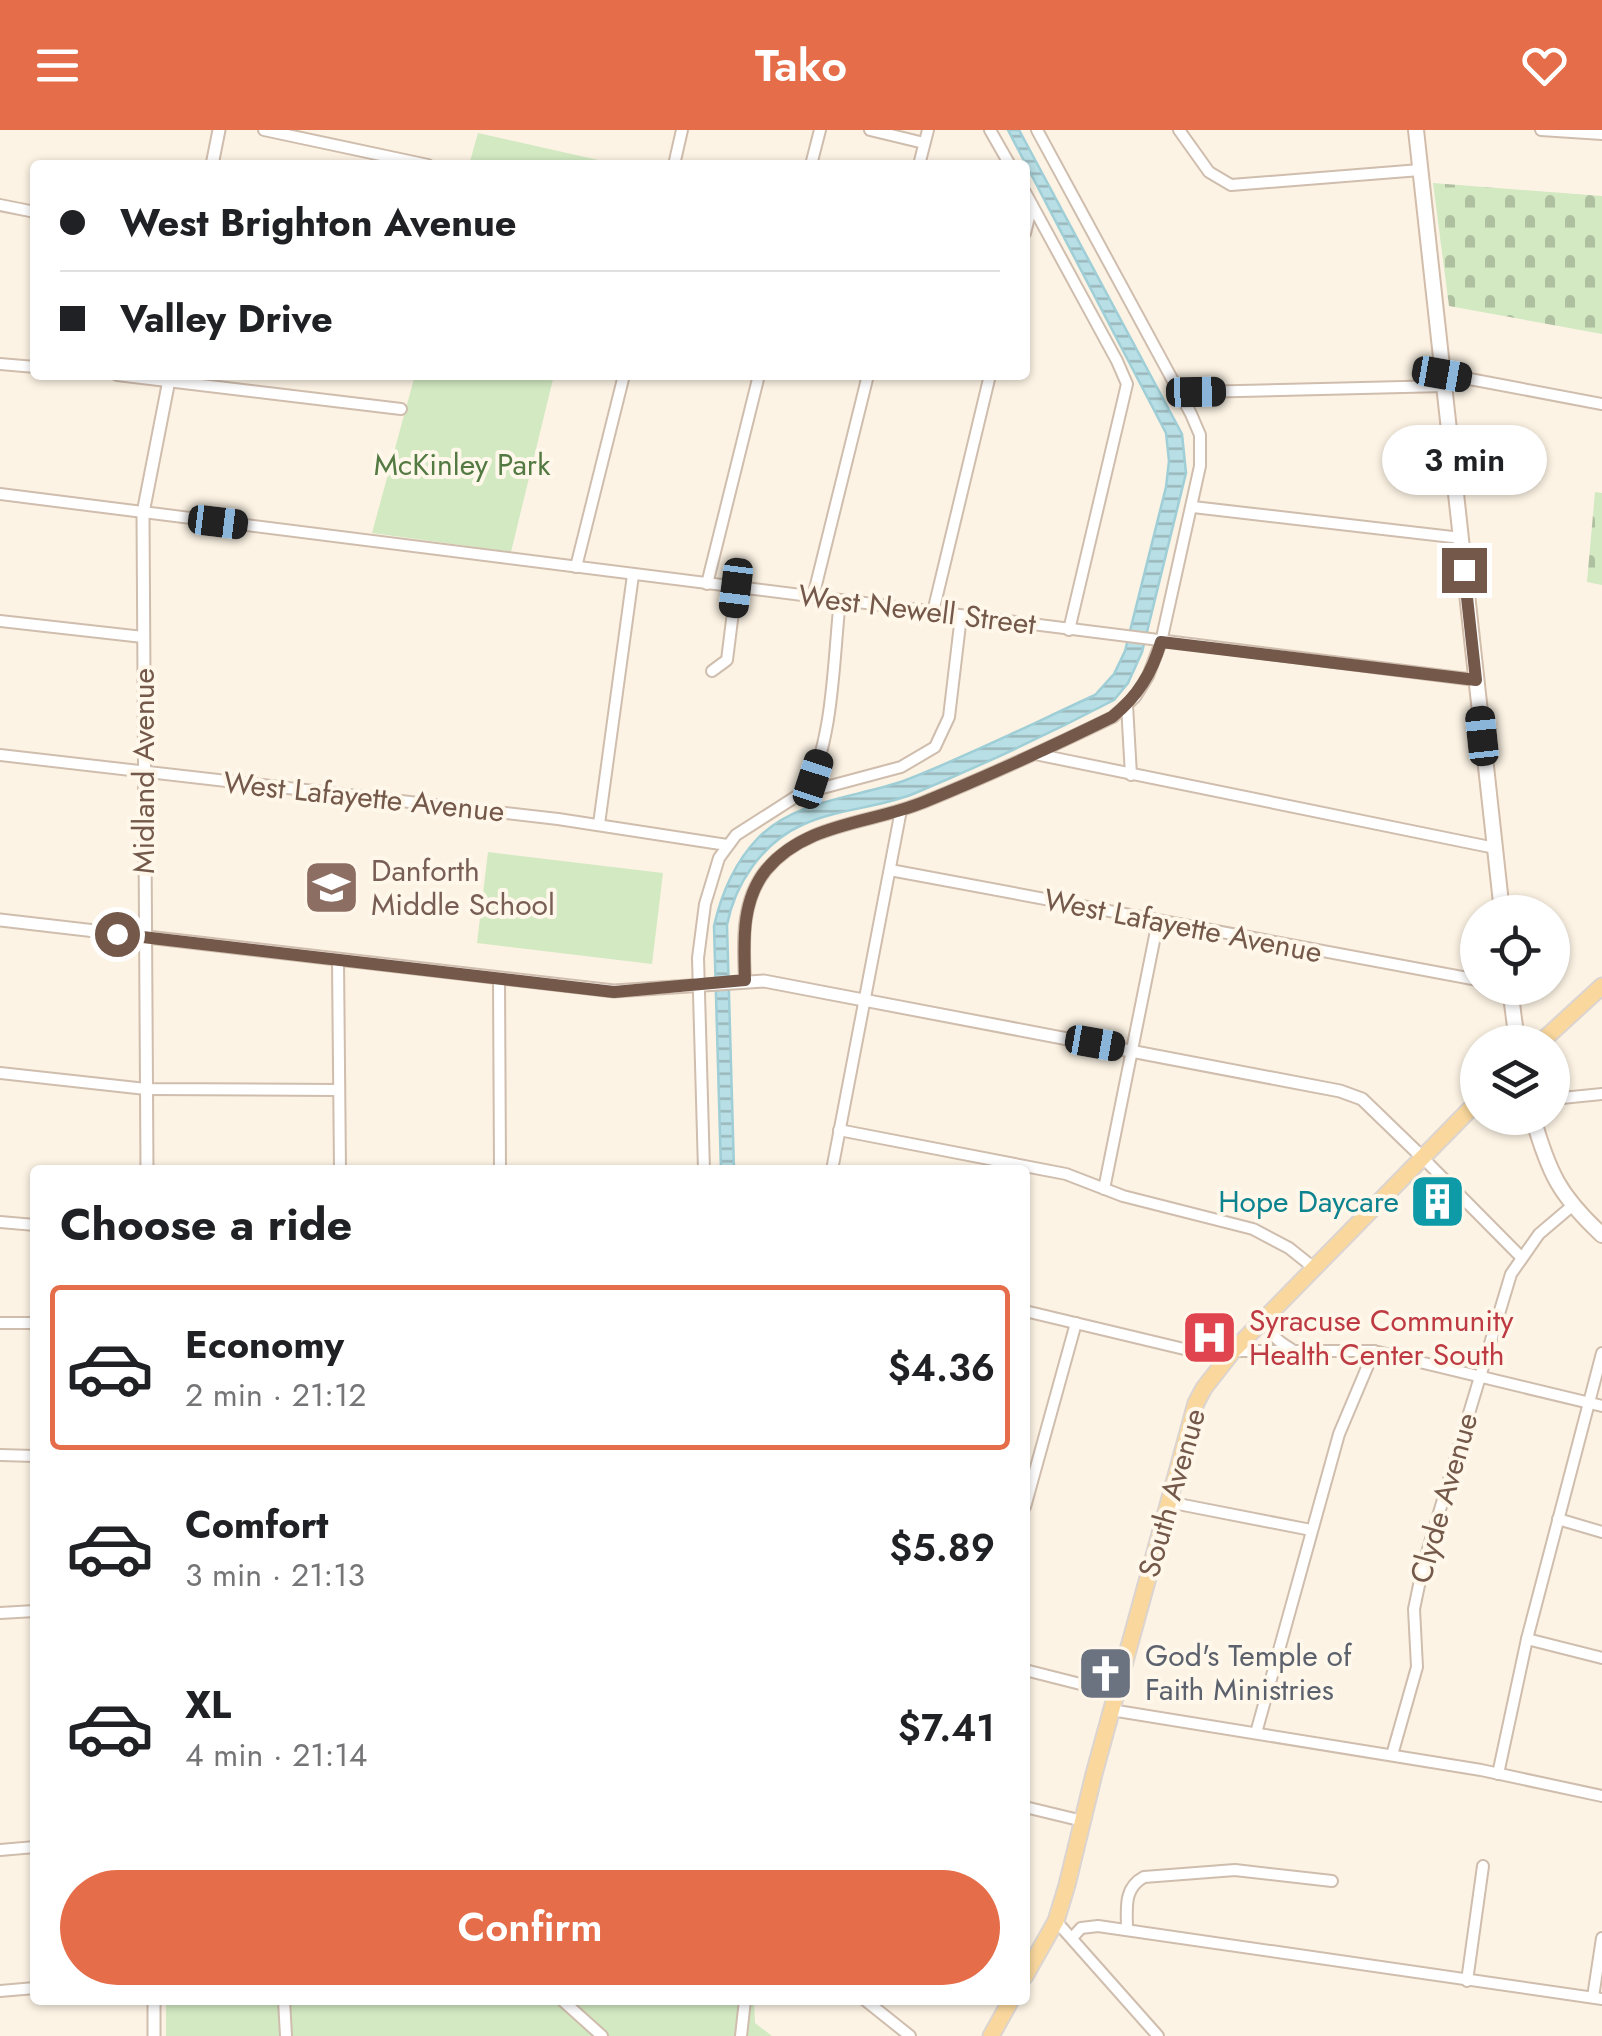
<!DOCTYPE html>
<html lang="en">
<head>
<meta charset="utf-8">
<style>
	:root { --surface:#fff; --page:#f2f2f2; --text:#202124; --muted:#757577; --line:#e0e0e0; --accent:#e56d4a }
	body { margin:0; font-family:Jost,sans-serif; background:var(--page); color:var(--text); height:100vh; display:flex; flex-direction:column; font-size:38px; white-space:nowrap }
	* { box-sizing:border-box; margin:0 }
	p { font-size:32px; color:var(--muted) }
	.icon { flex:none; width:55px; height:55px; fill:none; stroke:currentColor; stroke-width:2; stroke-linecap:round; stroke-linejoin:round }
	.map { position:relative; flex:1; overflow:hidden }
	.side { position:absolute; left:30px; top:1035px; width:1000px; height:840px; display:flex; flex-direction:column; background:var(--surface); border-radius:10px; box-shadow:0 2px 8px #0004 }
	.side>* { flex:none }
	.guide { position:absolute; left:30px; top:30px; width:1000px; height:220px; border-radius:10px; box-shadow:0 2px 8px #0004; display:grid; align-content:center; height:220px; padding:0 30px; background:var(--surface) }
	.tools { position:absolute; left:1460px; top:765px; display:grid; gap:20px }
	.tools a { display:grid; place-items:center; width:110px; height:110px; border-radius:50%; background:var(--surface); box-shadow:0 2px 8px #0004; font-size:50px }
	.end { position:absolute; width:45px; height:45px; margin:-22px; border:12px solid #74594a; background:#fff; box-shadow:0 0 0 5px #fff }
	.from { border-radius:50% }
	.bubble { position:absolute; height:70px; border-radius:35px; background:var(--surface); box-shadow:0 2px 8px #0004; font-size:32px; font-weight:600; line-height:70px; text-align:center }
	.car { position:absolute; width:30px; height:60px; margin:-30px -15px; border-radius:12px; box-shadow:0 0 8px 2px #0007; background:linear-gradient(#222 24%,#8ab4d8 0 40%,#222 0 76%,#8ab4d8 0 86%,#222 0) }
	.guide b { display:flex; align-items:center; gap:35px; height:95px; font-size:38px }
	.guide b+b { border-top:2px solid var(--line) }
	.guide i { width:25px; height:25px; background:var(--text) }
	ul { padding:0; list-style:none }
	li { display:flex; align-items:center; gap:30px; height:165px; margin:0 20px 15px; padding:0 10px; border:5px solid transparent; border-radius:10px }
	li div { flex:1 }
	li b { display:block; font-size:38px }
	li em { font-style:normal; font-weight:600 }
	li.selected { border-color:var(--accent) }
	li>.icon { width:90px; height:90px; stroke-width:1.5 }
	h2 { padding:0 30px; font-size:45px; line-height:120px }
	.cta { display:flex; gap:20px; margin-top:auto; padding:20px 30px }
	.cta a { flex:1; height:115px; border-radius:60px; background:var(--accent); color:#fff; font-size:40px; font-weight:600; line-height:115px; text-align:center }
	header { display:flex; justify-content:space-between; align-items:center; height:130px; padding:0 30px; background:var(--accent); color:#fff; font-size:45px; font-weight:600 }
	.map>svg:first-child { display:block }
	.cemetery { fill:url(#cemetery-stones) }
	.park { fill:#d2e9c2 }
	.water { fill:url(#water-rules); stroke:#9fced7; stroke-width:2.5 }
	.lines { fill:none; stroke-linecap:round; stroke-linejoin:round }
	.minor-casing { stroke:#cfbdad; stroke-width:14 }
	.tertiary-casing { stroke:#cfbdad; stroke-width:15 }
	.secondary-casing { stroke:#d2bcaa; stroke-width:18 }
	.primary-casing { stroke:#dbd4d0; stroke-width:19 }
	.minor { stroke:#fff; stroke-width:10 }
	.tertiary { stroke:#fff; stroke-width:11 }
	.secondary { stroke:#fff; stroke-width:14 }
	.primary { stroke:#fad89d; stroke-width:15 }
	.route { stroke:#74594a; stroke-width:12 }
	.labels { text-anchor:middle; stroke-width:8; stroke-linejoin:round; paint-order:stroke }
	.park-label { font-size:30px; fill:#527a42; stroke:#fff7ea }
	.street-label { font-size:30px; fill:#74594a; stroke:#fff7ea }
	.education-label { font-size:30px; fill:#785e54; stroke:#fff7ea; text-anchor:start }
	.culture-label { font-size:30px; fill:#0d838f; stroke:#fff7ea; text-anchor:end }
	.health-label { font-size:30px; fill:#be3a42; stroke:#fff7ea; text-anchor:start }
	.worship-label { font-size:30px; fill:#5b616d; stroke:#fff7ea; text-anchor:start }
</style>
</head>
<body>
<header><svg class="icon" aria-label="menu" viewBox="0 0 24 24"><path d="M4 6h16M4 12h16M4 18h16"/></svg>Tako<svg class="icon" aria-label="heart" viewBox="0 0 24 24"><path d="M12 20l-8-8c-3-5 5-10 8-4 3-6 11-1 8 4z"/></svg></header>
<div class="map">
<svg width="1602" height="1906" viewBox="0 0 1602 1906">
	<defs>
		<pattern id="cemetery-stones" width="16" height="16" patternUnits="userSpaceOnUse" patternTransform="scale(2.5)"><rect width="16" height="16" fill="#d2e9c2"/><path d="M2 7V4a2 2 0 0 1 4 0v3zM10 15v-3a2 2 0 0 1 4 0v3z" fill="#afc0a0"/></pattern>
		<pattern id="water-rules" width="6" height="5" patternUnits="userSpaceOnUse" patternTransform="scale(2.5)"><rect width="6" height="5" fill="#b8dfe5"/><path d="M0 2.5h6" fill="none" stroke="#9ab8bc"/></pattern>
	</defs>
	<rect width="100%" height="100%" fill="#fcf3e4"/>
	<g class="cemetery">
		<path d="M1433,53L1602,66V204L1449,176Z"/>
		<path d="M1595,362L1602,363V455L1587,452Z"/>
	</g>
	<g class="park">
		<path d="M478,3L607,32L606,35H469Z"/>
		<path d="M415,245H554L511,422L372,403Z"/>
		<path d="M488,722L663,743L652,834L477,813Z"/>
		<path d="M166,1870H754L755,1893L772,1906H166Z"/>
	</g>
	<path class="water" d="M1008,0H1019L1182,304L1186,343L1142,522L1128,553L1114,570C1049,604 980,636 913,664C877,678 837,679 802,695C762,713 735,754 727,795L734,1040H721L714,796C721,765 735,732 758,708C796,669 857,668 906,650C970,625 1032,594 1095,565L1114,544L1125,521L1166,357L1169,331L1166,303Z"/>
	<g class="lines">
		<defs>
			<g id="minor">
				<path d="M264,0L428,35"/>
				<path d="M870,0L924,13"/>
				<path d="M990,0L1010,35"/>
				<path d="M1179,0L1209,42L1231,55L1420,40"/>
				<path d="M1541,0L1602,4"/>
				<path d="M674,35L682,0"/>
				<path d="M811,35L820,0"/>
				<path d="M919,35L928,0"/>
				<path d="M1025,62L1117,231L1127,254L1069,500"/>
				<path d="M0,75L35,82"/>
				<path d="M1025,103L1032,75"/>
				<path d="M0,234L35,237"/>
				<path d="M1443,244L1602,274"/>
				<path d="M117,245L401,279"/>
				<path d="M1182,266L1197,262L1444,256"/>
				<path d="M0,364L1476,550"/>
				<path d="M1193,377L1461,408"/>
				<path d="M576,437L624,245"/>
				<path d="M707,454L759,245"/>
				<path d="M813,467L868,245"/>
				<path d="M933,482L990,245"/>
				<path d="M0,491L143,507"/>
				<path d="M712,541L727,530L736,458"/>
				<path d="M1127,575L1131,645"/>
				<path d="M1035,624L1495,718"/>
				<path d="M0,625L558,689L727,715"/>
				<path d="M807,662C834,604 833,533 840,470"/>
				<path d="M599,694L633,445"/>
				<path d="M890,740L1478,850"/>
				<path d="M338,830L340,1040"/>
				<path d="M499,848L500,1040"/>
				<path d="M745,850C743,812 741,771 766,740C806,692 871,694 924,672C988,646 1051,617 1113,587L1135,567L1148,546L1161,512L1200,336V305L1191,284L1037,0"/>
				<path d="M0,943L146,959L339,960"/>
				<path d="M1552,969L1602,964"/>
				<path d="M839,1000L1066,1044L1123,1066L1253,1099L1289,1118L1314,1138"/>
				<path d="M1422,1027L1521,1127"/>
				<path d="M704,1040L698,828L705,774L719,728L736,705L800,664L901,637L935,617L949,587L961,486"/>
				<path d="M832,1040L901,680"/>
				<path d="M1104,1059L1158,791"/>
				<path d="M0,1092L35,1095"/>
				<path d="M1025,1181L1226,1229"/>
				<path d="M1268,1185C1268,1204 1276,1210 1291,1219"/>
				<path d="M0,1193H35"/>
				<path d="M1233,1221H1374L1602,1276"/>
				<path d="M0,1325L35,1326"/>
				<path d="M1168,1372L1311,1400"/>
				<path d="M1025,1377L1076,1193"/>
				<path d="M1558,1389L1602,1402"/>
				<path d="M0,1483L35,1481"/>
				<path d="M1527,1509L1602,1528"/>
				<path d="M1025,1540L1116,1563"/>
				<path d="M1111,1580L1481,1640L1602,1666"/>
				<path d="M1256,1603L1339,1304L1374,1221"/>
				<path d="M1392,1625L1417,1537L1414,1479L1423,1436L1511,1144L1539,1104L1572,1076"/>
				<path d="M1498,1644L1527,1509L1602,1223"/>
				<path d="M1025,1677L1083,1691"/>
				<path d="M0,1720L35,1717"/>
				<path d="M1056,1791L1158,1906"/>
				<path d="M1127,1800C1127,1779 1123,1758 1144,1747L1235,1740L1332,1751"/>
				<path d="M1072,1808L1081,1798L1098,1796L1602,1869"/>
				<path d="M1467,1851L1483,1736"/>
				<path d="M0,1861L35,1858"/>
				<path d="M1593,1867L1602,1808"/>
				<path d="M284,1870L286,1906"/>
				<path d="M562,1870L602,1906"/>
				<path d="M865,1870L910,1906"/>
				<path d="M741,1906L745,1870"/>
			</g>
			<g id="tertiary">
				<path d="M212,35L219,0"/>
				<path d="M0,790L614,861L764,851L1340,961L1362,969L1422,1027"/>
				<path d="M147,1040L143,383L170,245"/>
				<path d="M154,1870V1906"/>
			</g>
			<g id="secondary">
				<path d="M1416,0L1502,782"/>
				<path d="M1510,858L1517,912"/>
				<path d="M1533,988C1549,1043 1559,1065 1602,1105"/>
			</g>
			<g id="primary">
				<path d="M1541,912L1602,856"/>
				<path d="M1025,1846L1056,1791L1067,1755L1094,1644L1196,1273L1204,1258L1233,1221L1478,971"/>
				<path d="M991,1906L1011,1870"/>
			</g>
		</defs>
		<use href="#minor" class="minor-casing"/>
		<use href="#tertiary" class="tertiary-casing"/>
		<use href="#secondary" class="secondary-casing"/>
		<use href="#primary" class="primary-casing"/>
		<use href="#minor" class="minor"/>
		<use href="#tertiary" class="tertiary"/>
		<use href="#secondary" class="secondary"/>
		<use href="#primary" class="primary"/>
	</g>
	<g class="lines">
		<path class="route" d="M117,804L614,862L745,850C744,812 741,771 766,740C806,692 871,694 924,672C988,646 1051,617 1112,587C1138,566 1152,543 1161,512L1476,550L1464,440"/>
	</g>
	<defs>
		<symbol id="school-square" viewBox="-11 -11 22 22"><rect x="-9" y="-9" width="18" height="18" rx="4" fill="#8d6e63" stroke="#fff7ea"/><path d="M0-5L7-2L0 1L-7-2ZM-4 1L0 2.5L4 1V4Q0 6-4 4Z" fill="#fff"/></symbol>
		<symbol id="building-square" viewBox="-11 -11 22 22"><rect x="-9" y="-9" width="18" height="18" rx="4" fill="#0f9aa8" stroke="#fff7ea"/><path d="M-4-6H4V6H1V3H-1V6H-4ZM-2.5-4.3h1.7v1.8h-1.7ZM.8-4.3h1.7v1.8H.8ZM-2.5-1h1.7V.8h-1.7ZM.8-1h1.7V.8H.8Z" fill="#fff"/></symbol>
		<symbol id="hospital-square" viewBox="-11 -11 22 22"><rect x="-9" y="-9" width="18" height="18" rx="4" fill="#e0444e" stroke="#fff7ea"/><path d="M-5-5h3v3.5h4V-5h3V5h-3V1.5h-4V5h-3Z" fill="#fff"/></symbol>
		<symbol id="church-square" viewBox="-11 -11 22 22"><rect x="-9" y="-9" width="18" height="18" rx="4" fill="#6b7280" stroke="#fff7ea"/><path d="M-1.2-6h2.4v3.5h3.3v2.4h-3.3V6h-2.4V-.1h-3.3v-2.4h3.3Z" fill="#fff"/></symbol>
	</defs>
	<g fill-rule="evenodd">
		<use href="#school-square" x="300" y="726" width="63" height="63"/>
		<use href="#building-square" x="1406" y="1040" width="63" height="63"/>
		<use href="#hospital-square" x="1178" y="1176" width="63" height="63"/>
		<use href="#church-square" x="1074" y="1512" width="63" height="63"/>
	</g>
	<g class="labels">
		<g class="park-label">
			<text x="462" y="345">McKinley Park</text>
		</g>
		<g class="street-label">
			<text transform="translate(917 480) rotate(7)" y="10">West Newell Street</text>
			<text transform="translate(144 641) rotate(-90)" y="10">Midland Avenue</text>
			<text transform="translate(364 667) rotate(6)" y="10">West Lafayette Avenue</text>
			<text transform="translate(1183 796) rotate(11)" y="10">West Lafayette Avenue</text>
			<text transform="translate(1172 1363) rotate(-74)" y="10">South Avenue</text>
			<text transform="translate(1444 1368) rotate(-74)" y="10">Clyde Avenue</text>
		</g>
		<g class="education-label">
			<text x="371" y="751">Danforth<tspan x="371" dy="34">Middle School</tspan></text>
		</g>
		<g class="culture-label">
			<text x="1399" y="1082">Hope Daycare</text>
		</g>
		<g class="health-label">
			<text x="1249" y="1201">Syracuse Community<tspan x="1249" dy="34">Health Center South</tspan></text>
		</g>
		<g class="worship-label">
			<text x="1145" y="1536">God's Temple of<tspan x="1145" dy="34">Faith Ministries</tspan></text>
		</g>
	</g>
</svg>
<div class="tools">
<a><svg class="icon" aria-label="locate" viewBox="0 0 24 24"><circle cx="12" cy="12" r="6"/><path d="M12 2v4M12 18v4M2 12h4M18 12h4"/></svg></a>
<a><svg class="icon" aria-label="layers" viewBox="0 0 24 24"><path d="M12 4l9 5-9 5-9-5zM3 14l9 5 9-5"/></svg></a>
</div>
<i class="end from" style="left:117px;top:804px"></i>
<i class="end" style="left:1464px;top:440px"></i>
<div class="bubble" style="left:1382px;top:295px;width:165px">3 min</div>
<i class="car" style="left:1442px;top:244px;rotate:100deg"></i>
<i class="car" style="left:1196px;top:262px;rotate:89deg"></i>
<i class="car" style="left:218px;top:392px;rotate:97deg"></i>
<i class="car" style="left:736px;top:458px;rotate:187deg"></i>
<i class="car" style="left:1482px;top:606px;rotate:354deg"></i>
<i class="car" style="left:813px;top:649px;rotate:18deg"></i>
<i class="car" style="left:1095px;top:913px;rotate:100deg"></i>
<div class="guide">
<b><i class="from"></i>West Brighton Avenue</b>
<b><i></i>Valley Drive</b>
</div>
<section class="side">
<h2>Choose a ride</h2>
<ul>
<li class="selected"><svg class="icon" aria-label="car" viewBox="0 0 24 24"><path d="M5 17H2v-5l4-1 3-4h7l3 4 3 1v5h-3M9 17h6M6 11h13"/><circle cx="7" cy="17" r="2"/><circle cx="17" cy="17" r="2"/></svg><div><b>Economy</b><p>2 min · 21:12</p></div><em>$4.36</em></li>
<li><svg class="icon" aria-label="car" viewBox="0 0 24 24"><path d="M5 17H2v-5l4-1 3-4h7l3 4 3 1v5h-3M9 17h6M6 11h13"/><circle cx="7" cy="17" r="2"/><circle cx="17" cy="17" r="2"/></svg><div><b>Comfort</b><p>3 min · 21:13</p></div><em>$5.89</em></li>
<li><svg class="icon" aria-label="car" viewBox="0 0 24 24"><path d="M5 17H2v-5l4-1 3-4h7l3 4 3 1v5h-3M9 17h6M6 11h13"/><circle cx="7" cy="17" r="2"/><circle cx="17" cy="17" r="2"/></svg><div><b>XL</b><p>4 min · 21:14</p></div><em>$7.41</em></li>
</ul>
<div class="cta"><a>Confirm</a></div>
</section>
</div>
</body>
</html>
